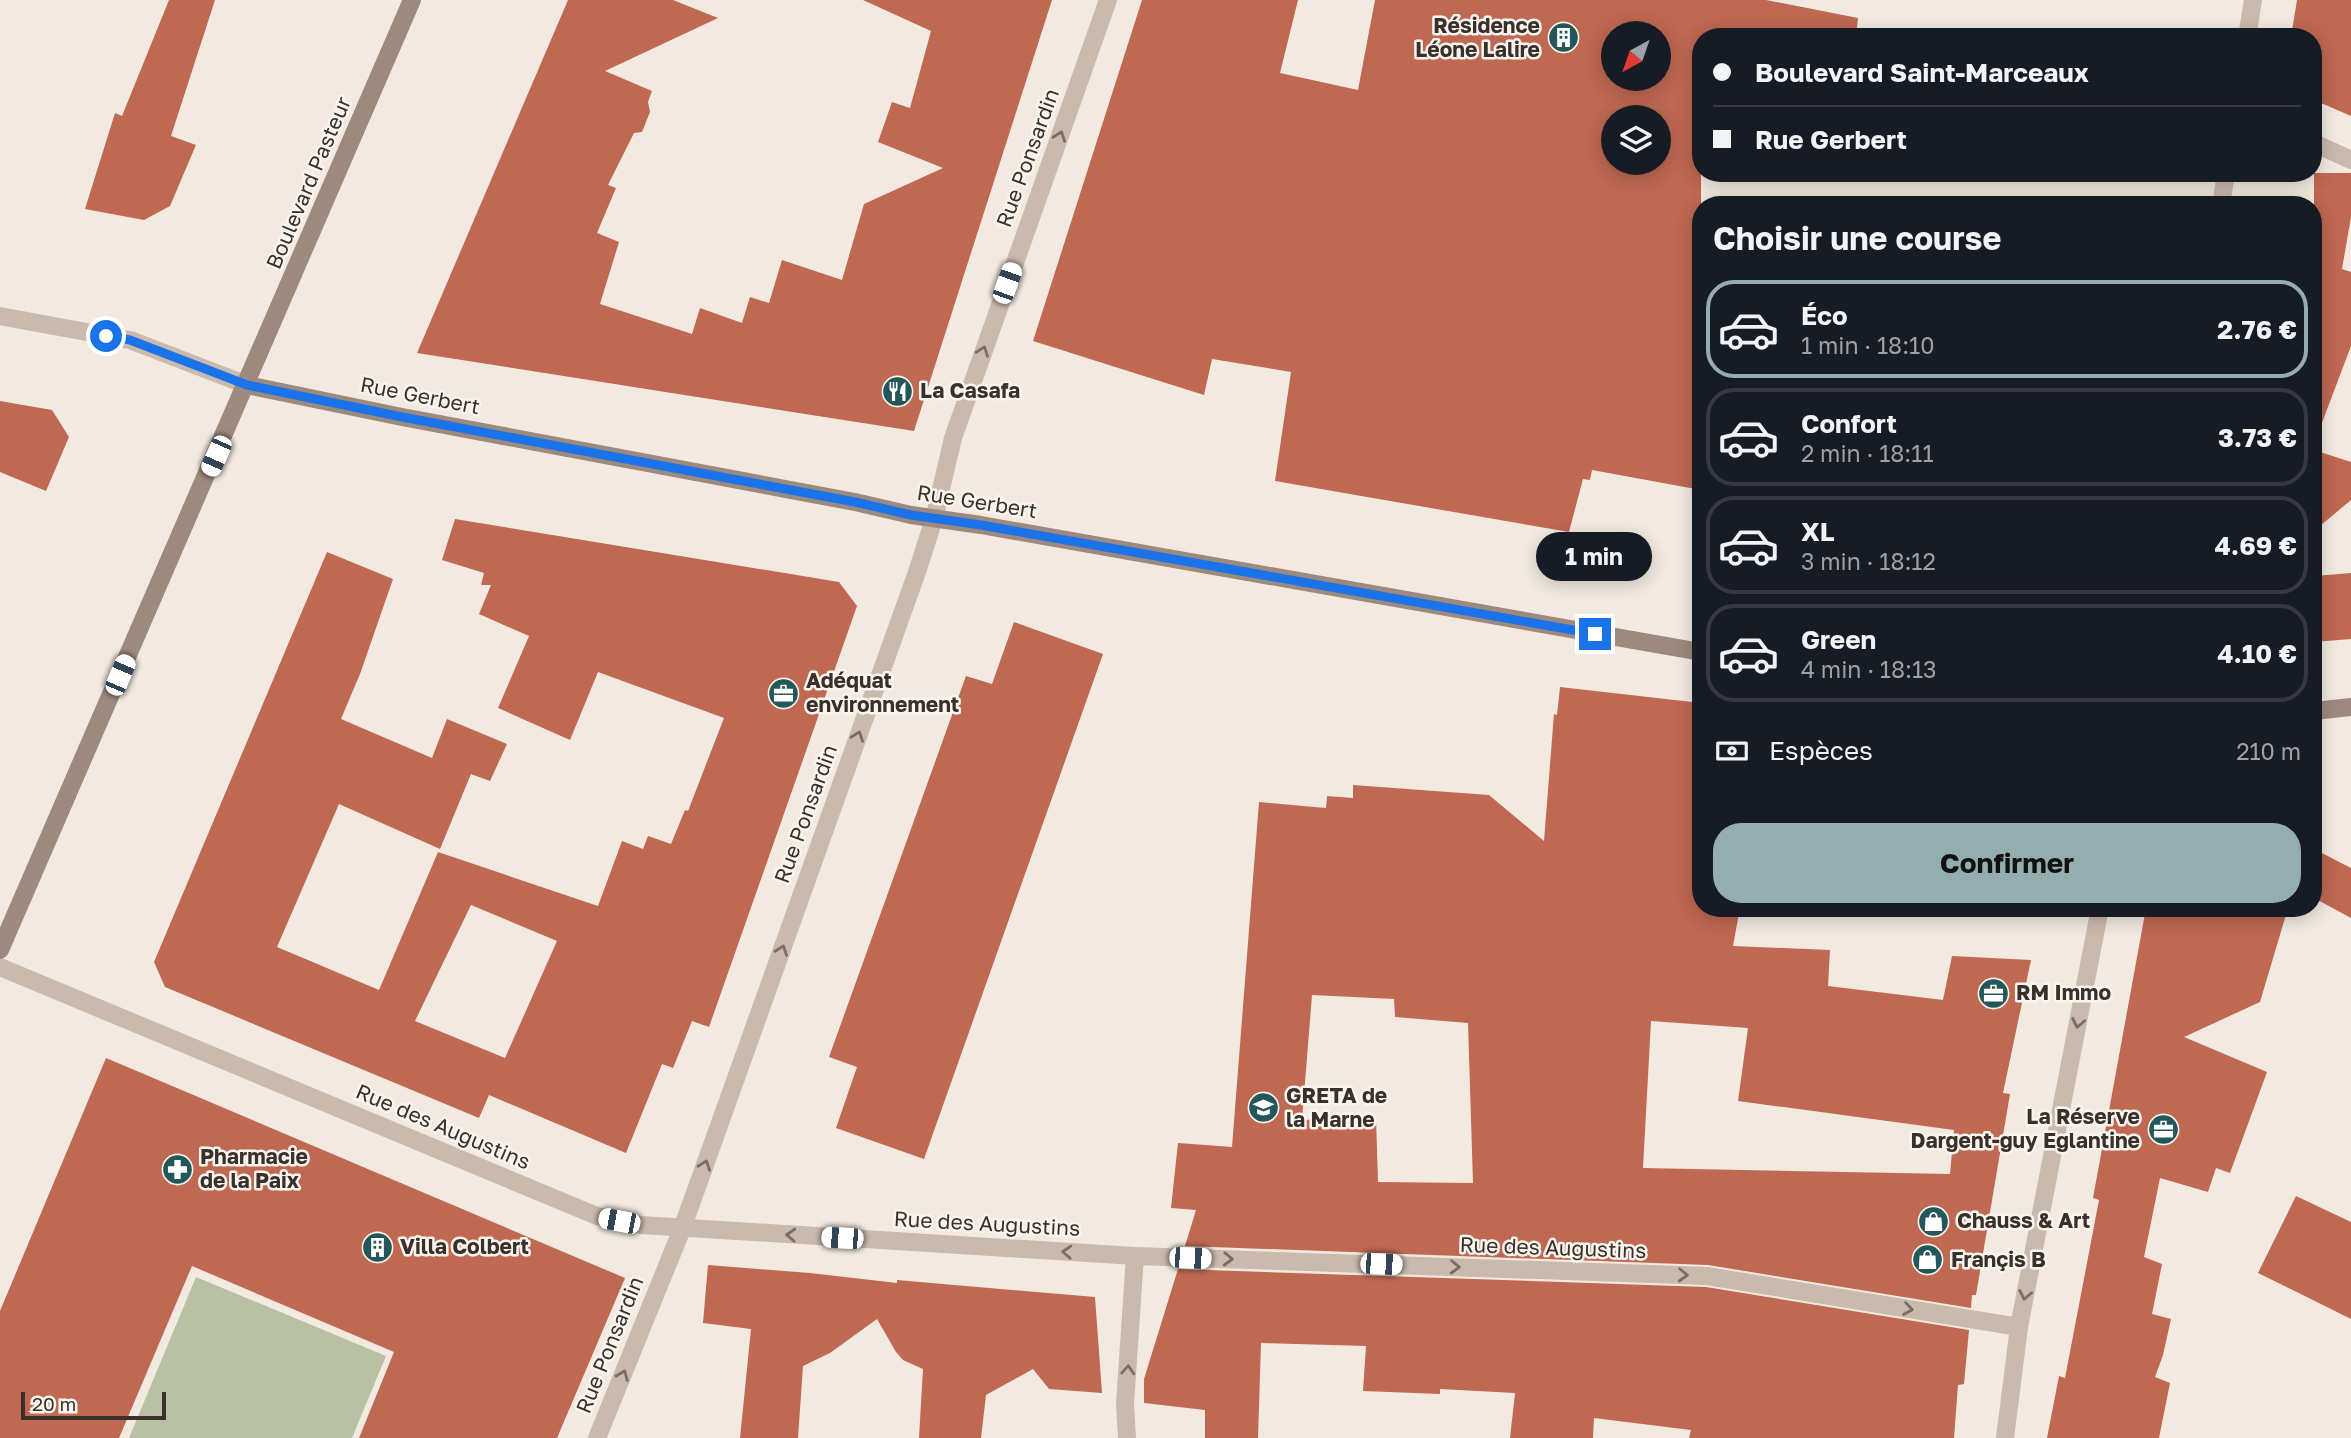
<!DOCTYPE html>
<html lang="fr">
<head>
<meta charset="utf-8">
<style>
	:root { --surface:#171b24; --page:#242831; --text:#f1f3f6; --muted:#9ea1a6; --line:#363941; --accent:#94adaf }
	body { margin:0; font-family:"Golos Text",sans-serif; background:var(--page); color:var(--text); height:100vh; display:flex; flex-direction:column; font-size:26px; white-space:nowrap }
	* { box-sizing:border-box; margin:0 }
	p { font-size:23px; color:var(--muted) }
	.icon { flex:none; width:38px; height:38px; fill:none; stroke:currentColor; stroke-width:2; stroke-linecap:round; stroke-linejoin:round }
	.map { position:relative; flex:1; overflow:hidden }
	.sheet { position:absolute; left:1692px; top:196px; width:630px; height:721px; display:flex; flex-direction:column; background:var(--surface); border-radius:28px; box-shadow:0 4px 18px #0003 }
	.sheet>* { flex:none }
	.hud { position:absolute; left:1692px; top:28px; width:630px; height:154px; border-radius:28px; box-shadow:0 4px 18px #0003; display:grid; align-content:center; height:154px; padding:0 21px; background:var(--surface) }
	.needle { width:46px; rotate:220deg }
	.tools { position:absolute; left:1601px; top:21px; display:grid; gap:14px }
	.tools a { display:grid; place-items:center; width:70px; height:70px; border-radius:50%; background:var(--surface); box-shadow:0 4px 18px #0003; font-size:35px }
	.scale { position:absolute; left:21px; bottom:18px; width:145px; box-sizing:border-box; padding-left:7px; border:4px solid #392f2b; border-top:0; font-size:19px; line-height:24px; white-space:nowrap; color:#392f2b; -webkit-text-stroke:5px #faf4ee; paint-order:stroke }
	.end { position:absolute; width:32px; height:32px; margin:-16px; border:9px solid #1a73e8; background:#fff; box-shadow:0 0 0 4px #fff }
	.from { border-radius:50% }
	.bubble { position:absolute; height:49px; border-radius:24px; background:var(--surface); box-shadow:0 4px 18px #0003; font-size:23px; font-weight:700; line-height:49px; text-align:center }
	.car { position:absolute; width:21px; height:42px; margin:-21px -10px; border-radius:9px; box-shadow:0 0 5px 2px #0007; background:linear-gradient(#fff 24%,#345 0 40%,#fff 0 76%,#345 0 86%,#fff 0) }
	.hud b { display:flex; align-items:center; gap:24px; height:66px; font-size:26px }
	.hud b+b { border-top:2px solid var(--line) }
	.hud i { width:18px; height:18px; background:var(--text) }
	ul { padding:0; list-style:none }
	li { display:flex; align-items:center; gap:21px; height:98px; margin:0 14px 10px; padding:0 7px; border:4px solid var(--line); border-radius:28px }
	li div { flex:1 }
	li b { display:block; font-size:26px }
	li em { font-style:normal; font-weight:700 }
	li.active { border-color:var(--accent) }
	li>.icon { width:63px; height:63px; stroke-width:1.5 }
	h2 { padding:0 21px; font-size:32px; line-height:84px }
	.pay { display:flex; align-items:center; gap:18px; height:77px; padding:0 21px; font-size:26px }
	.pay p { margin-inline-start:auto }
	.primary-button { display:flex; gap:14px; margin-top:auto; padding:14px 21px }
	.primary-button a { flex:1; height:80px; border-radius:28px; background:var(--accent); color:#111; font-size:28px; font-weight:700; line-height:80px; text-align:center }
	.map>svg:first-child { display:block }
	.green { fill:#b8c1a1 }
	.building { fill:#bf6852; fill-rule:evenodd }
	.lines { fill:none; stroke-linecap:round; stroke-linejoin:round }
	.street { stroke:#cab9ad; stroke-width:18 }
	.secondary { stroke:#9e897e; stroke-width:18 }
	.oneway { stroke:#7a6d66 }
	.route { stroke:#1a73e8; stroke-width:9 }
	.labels { text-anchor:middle; stroke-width:5; stroke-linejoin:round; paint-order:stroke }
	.poi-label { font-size:21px; font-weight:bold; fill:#392f2b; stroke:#faf4ee; text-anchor:start }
	.street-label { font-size:21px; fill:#392f2b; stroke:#faf4ee }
</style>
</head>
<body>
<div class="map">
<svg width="2351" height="1438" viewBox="0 0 2351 1438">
	<rect width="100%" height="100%" fill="#f2eae1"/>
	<path class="green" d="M196,1277L386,1356L352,1438H129Z"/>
	<g class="building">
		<path d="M169,0H215L171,136L196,145L170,206L144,220L85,209L115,113L122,116Z"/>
		<path d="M568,0H673L718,18L605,71L652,91L648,102L650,112L642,132L634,133L608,185L616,188L597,233L619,242L600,304L692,334L700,308L742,323L750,297L769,303L782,260L842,280L864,204L943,168L878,142L892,102L910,108L931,31L863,0H1052L914,431L417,353Z"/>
		<path d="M1142,0H1298L1280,73L1358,90L1375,0H1766L1858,18L1856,37H1701V490L1592,470L1590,480L1583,479L1569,532L1275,481L1291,372L1212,359L1204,395L1033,341ZM1614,33H1659V79H1614ZM1614,117H1659V163H1614Z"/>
		<path d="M2297,0H2351V116L2314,100V37H2291Z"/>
		<path d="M2314,173H2351V217L2342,269L2351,272V346L2317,436L2314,435Z"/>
		<path d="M0,401L52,410L69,437L46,491L0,472Z"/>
		<path d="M2314,450L2351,462V500L2314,531Z"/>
		<path d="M455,519L839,582L857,606L709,1027L692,1021L673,1068L662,1064L626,1153L489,1095L479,1118L165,987L154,962L327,552L393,579L360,674L341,719L432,758L447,719L507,744L490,781L471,774L440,849L339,804L277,947L379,990L438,852L598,906L622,841L643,849L648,836L671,844L685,810L688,811L724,718L598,672L570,740L498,708L529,636L479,614L491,585H481L484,573L442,560ZM471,905L557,941L505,1058L415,1021Z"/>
		<path d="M2351,573V639L2314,642V576Z"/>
		<path d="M1014,622L1103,654L924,1159L836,1128L857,1067L829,1057L966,676L992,684Z"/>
		<path d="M1560,687L1701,703V908H1740L1733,946L1830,950L1828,986L1943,1000L1952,956L2031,960L2003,1093L2010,1094L1976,1295H1972L1971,1308L1708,1265L1185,1246L1196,1210L1171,1208L1178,1143L1232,1147L1259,802L1326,808L1327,796L1353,798V785L1489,795L1544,841L1554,714L1557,715ZM1312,995L1394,999L1395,1017L1468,1023L1473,1183L1378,1182L1376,1117L1302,1120ZM1651,1021L1748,1028L1738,1101L1954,1130L1950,1174L1643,1168Z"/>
		<path d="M2314,849L2351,868V918L2314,898Z"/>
		<path d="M2146,908H2288L2260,1002L2184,1037L2267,1072L2230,1173L2216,1168L2208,1192L2160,1178L2144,1257L2162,1264L2152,1314L2171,1319L2163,1355L2155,1377L2170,1383L2159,1438H2047L2059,1376L2065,1378L2087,1263L2099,1200L2093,1198Z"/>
		<path d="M106,1058L625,1278L557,1438H359L394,1352L192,1266L119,1438H0V1311Z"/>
		<path d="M2296,1196L2351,1222V1319L2258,1273Z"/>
		<path d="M708,1265L810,1273L897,1283V1280L1095,1297L1102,1393L1049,1389L1033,1369L986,1395L981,1438H919L923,1369L903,1360L896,1352L877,1319L830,1353L803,1366L798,1438H740L751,1329L703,1323Z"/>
		<path d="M1178,1269L1706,1287L1969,1330L1964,1384L1958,1385L1954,1438H1689L1691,1430L1594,1418L1593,1438H1510L1515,1393L1440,1389V1394L1363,1391L1366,1346L1261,1343L1258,1438H1205V1410L1144,1403V1379Z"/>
	</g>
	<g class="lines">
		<g class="street">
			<path d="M2247,37L2253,0"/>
			<path d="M2314,143L2351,160"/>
			<path d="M2221,205L2226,173"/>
			<path d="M0,316L130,340L247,385"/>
			<path d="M0,967L597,1216L641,1225L1135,1256L1707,1276L2019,1327"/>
			<path d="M597,1438L682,1229L917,572L934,519L953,438L1108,0"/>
			<path d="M1127,1438L1125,1404L1135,1256"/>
			<path d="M2005,1438L2019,1327L2100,908"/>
		</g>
		<g class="secondary">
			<path d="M247,385L402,417L855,502L911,515L981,525L1701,652"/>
			<path d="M2314,711L2351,707"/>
			<path d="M0,950L412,0"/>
		</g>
	</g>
	<defs><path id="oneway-chevron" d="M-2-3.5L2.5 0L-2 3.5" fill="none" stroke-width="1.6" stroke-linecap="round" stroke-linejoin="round" transform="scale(1.75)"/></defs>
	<g class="oneway">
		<use href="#oneway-chevron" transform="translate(1060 136) rotate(-70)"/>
		<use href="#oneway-chevron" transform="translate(983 351) rotate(-70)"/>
		<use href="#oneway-chevron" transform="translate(858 736) rotate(-70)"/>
		<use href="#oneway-chevron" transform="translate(782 950) rotate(-70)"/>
		<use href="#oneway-chevron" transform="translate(2078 1023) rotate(101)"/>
		<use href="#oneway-chevron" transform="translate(705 1165) rotate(-70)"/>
		<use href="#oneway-chevron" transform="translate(791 1235) rotate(-177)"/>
		<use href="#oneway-chevron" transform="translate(1067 1252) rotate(-177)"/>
		<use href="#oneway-chevron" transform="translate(1228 1259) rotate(2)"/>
		<use href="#oneway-chevron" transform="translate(1455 1267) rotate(2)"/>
		<use href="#oneway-chevron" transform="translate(1683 1275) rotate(2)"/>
		<use href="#oneway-chevron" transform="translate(2025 1295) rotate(101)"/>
		<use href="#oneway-chevron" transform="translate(1908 1309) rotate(9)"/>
		<use href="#oneway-chevron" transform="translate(1128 1370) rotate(-86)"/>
		<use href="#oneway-chevron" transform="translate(623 1375) rotate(-68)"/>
	</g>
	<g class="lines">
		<path class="route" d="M106,336L130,340L247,385L402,417L855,502L911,515L981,525L1595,634"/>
	</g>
	<defs>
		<symbol id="building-disc" viewBox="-11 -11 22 22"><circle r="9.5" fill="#235759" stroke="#faf4ee"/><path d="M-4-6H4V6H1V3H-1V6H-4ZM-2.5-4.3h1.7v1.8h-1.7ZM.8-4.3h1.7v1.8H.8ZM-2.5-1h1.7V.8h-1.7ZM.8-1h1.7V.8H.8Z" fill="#fff"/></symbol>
		<symbol id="restaurant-disc" viewBox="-11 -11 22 22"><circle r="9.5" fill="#235759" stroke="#faf4ee"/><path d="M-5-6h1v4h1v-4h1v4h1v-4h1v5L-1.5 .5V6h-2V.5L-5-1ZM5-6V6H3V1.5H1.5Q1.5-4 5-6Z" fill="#fff"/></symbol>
		<symbol id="office-disc" viewBox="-11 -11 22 22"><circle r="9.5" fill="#235759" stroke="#faf4ee"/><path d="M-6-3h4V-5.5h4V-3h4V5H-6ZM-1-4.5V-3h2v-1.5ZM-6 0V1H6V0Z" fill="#fff"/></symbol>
		<symbol id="school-disc" viewBox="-11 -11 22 22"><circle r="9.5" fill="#235759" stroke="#faf4ee"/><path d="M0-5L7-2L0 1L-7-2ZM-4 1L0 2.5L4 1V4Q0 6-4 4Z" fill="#fff"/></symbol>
		<symbol id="pharmacy-disc" viewBox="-11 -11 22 22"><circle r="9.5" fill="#235759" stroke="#faf4ee"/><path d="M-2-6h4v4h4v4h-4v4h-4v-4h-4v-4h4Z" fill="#fff"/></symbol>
		<symbol id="shop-disc" viewBox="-11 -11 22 22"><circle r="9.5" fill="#235759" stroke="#faf4ee"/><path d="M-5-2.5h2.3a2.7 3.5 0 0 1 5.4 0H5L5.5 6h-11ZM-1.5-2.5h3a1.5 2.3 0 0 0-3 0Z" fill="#fff"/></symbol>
	</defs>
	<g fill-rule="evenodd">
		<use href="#building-disc" x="1546" y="20" width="35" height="35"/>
		<use href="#restaurant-disc" x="880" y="374" width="35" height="35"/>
		<use href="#office-disc" x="766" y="676" width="35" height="35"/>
		<use href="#office-disc" x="1976" y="976" width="35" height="35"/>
		<use href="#school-disc" x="1246" y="1090" width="35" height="35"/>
		<use href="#office-disc" x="2146" y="1112" width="35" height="35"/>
		<use href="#pharmacy-disc" x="160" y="1152" width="35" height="35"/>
		<use href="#shop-disc" x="1916" y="1204" width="35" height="35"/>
		<use href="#building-disc" x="360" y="1230" width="35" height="35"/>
		<use href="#shop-disc" x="1910" y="1242" width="35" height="35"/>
	</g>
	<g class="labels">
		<g class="poi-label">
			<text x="1540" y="33" text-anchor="end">Résidence<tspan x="1540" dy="24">Léone Lalire</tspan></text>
			<text x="920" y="398">La Casafa</text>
			<text x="806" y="688">Adéquat<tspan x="806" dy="24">environnement</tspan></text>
			<text x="2016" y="1000">RM Immo</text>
			<text x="1286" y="1103">GRETA de<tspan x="1286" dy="24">la Marne</tspan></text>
			<text x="2140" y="1124" text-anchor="end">La Réserve<tspan x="2140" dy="24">Dargent-guy Eglantine</tspan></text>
			<text x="200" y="1164">Pharmacie<tspan x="200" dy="24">de la Paix</tspan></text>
			<text x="1957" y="1228">Chauss &amp; Art</text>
			<text x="400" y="1254">Villa Colbert</text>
			<text x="1951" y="1267">Françis B</text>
		</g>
		<g class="street-label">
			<text transform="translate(1028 158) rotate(-70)" y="7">Rue Ponsardin</text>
			<text transform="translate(309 183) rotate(-67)" y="7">Boulevard Pasteur</text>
			<text transform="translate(420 396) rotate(11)" y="7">Rue Gerbert</text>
			<text transform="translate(977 502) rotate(9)" y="7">Rue Gerbert</text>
			<text transform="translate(806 814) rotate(-70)" y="7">Rue Ponsardin</text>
			<text transform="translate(443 1127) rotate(23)" y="7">Rue des Augustins</text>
			<text transform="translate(987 1224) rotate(3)" y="7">Rue des Augustins</text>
			<text transform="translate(1553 1248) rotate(2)" y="7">Rue des Augustins</text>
			<text transform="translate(610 1345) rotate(-68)" y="7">Rue Ponsardin</text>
		</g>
	</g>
</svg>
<div class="tools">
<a><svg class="needle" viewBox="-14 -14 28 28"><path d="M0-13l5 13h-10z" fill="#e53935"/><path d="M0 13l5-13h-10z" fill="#9ea1a6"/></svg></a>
<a><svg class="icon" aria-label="layers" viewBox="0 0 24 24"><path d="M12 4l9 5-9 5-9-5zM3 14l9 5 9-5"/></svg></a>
</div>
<div class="scale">20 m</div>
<i class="end from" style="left:106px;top:336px"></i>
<i class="end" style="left:1595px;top:634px"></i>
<div class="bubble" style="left:1536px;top:532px;width:116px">1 min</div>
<i class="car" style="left:1007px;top:283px;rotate:20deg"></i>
<i class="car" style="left:216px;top:456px;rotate:204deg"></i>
<i class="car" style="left:120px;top:675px;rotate:23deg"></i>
<i class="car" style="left:619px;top:1221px;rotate:281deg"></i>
<i class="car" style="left:842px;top:1238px;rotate:273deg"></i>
<i class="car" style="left:1190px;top:1258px;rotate:92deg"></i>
<i class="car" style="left:1381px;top:1264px;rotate:92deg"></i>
<div class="hud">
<b><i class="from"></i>Boulevard Saint-Marceaux</b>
<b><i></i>Rue Gerbert</b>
</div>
<section class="sheet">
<h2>Choisir une course</h2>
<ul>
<li class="active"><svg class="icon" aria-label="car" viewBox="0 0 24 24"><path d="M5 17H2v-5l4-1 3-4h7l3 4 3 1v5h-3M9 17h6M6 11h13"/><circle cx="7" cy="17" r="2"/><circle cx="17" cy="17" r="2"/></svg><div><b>Éco</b><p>1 min · 18:10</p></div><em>2.76 €</em></li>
<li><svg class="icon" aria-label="car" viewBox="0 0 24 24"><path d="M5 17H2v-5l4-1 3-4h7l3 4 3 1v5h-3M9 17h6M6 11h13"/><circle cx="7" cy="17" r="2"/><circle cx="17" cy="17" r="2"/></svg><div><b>Confort</b><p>2 min · 18:11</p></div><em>3.73 €</em></li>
<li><svg class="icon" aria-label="car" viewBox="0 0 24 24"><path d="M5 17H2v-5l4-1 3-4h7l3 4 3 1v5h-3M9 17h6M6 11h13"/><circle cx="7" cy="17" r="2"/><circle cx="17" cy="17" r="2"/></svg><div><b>XL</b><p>3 min · 18:12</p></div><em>4.69 €</em></li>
<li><svg class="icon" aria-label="car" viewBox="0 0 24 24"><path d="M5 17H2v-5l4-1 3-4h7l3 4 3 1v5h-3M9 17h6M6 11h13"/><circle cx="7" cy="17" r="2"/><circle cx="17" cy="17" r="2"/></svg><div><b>Green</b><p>4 min · 18:13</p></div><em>4.10 €</em></li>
</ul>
<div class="pay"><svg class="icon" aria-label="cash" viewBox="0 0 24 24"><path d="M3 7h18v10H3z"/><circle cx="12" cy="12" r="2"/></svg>Espèces<p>210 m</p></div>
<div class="primary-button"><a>Confirmer</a></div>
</section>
</div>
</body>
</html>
